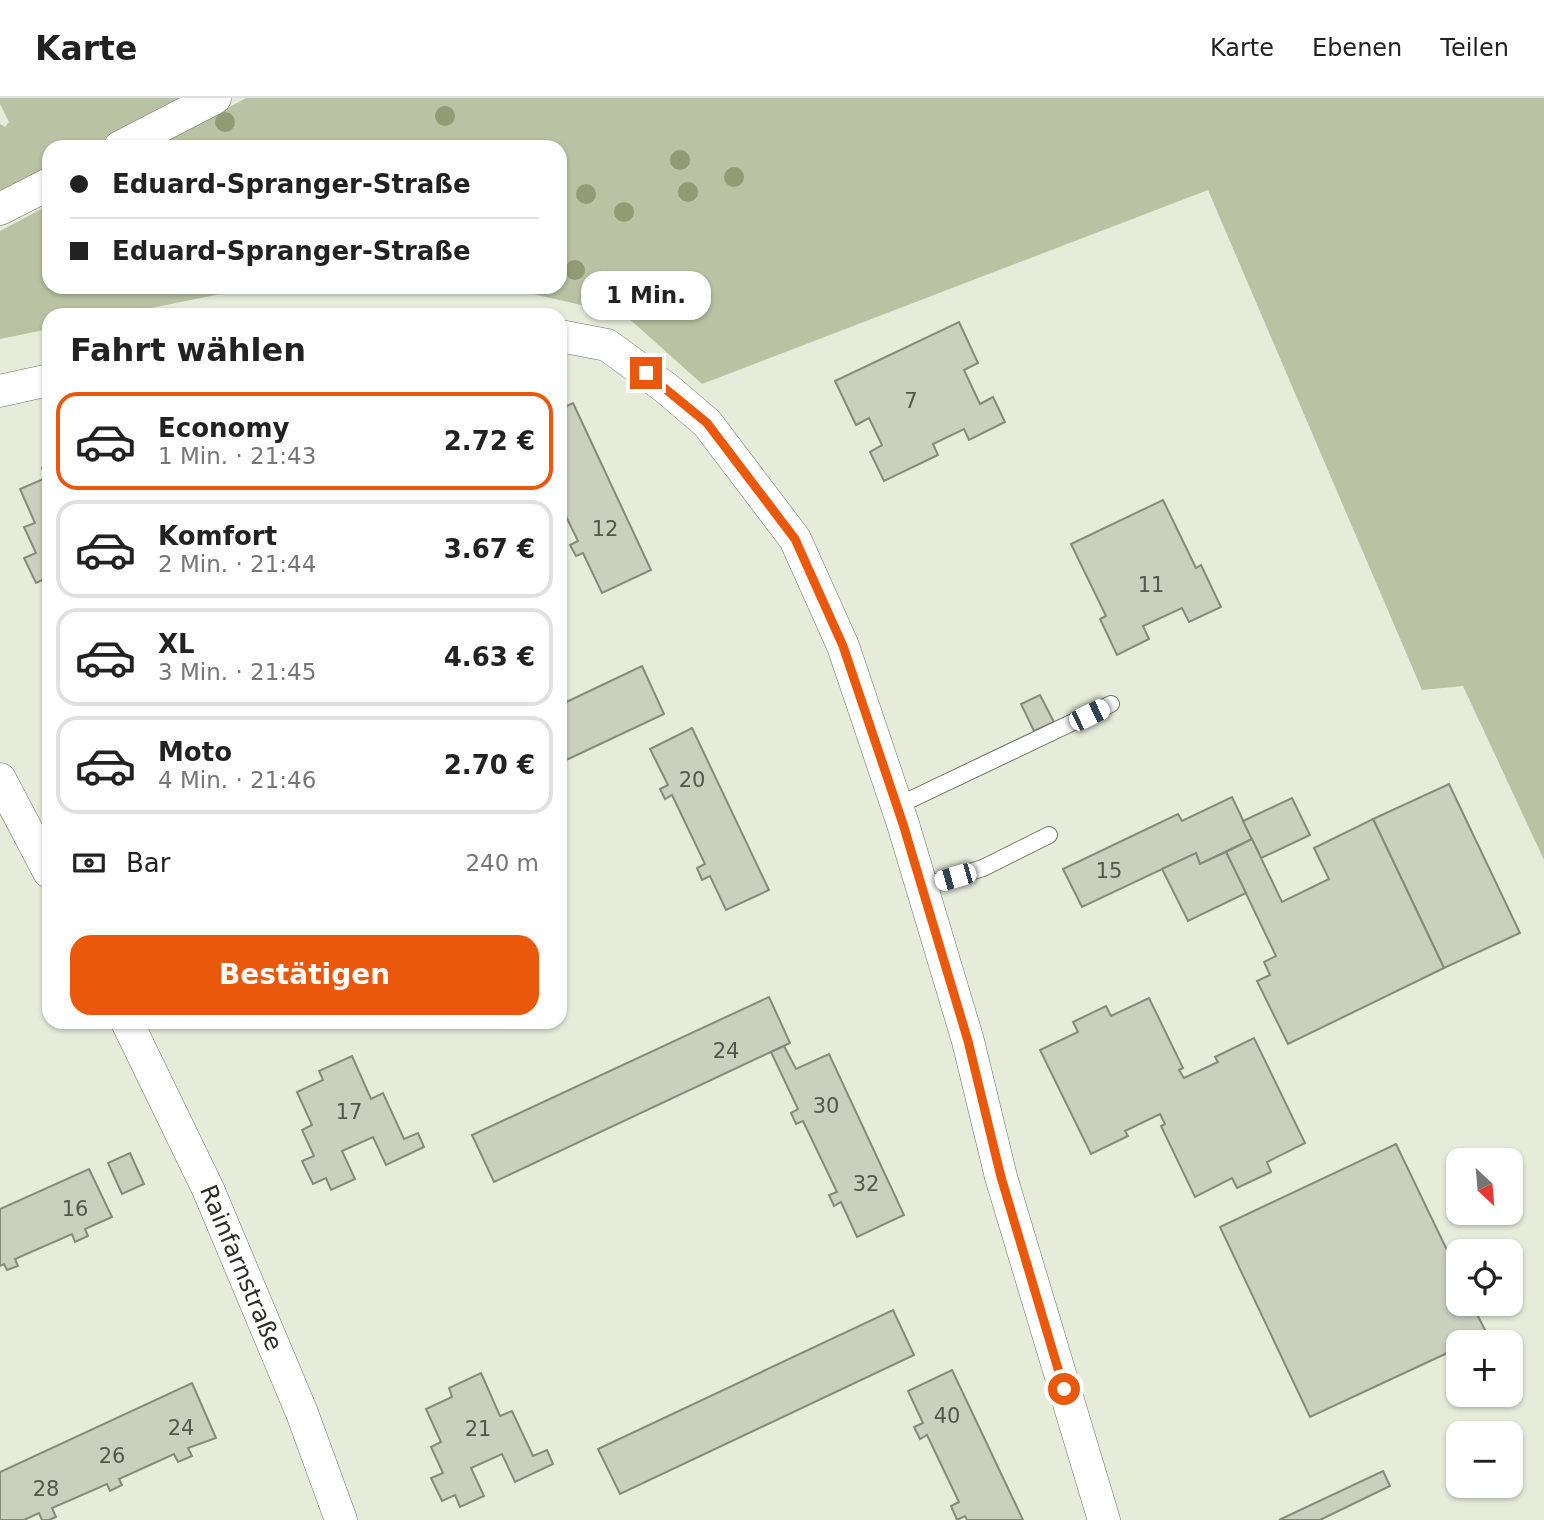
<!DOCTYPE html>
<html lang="de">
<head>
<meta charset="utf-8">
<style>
	:root { --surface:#fff; --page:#f2f2f2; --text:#222; --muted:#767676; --line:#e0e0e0; --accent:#ea580c }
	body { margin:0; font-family:"DejaVu Sans",sans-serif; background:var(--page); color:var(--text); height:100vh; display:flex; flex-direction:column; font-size:26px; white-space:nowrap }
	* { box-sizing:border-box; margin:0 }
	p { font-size:23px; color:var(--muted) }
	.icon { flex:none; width:38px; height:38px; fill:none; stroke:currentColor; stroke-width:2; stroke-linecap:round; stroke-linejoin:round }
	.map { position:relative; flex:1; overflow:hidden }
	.details { position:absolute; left:42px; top:210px; width:525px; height:721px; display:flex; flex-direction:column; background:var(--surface); border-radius:21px; box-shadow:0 2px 5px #0004 }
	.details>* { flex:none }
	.banner { position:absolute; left:42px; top:42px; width:525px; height:154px; border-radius:21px; box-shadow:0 2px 5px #0004; display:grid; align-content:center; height:154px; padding:0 28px; background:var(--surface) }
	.needle { width:46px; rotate:154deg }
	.fabs { position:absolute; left:1446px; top:1050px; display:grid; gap:14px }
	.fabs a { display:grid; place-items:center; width:77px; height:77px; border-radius:14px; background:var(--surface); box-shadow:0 2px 5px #0004; font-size:35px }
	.end { position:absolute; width:32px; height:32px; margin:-16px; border:9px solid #ea580c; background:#fff; box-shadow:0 0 0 4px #fff }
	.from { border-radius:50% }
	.bubble { position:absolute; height:49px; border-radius:21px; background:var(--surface); box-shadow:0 2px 5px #0004; font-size:23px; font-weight:700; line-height:49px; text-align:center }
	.car { position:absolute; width:21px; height:42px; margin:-21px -10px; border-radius:9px; box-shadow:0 0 5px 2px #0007; background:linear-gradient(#fff 24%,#345 0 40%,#fff 0 76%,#345 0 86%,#fff 0) }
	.banner b { display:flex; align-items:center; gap:24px; height:66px; font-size:26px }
	.banner b+b { border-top:2px solid var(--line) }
	.banner i { width:18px; height:18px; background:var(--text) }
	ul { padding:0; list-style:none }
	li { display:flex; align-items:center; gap:21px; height:98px; margin:0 14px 10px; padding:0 14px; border:4px solid var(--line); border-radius:21px }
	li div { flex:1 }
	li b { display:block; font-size:26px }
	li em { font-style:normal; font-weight:700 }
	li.selected { border-color:var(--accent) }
	li>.icon { width:63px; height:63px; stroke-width:1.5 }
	h2 { padding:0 28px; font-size:32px; line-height:84px }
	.pay { display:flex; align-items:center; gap:18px; height:77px; padding:0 28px; font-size:26px }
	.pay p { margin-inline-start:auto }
	.cta { display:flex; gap:14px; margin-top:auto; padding:14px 28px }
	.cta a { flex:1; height:80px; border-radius:21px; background:var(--accent); color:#fff; font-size:28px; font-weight:700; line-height:80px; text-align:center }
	header { display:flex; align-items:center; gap:42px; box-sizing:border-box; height:98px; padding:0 35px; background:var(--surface); border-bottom:2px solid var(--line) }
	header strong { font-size:33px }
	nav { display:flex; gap:38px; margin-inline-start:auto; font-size:24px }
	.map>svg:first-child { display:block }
	.green { fill:#b9c2a2 }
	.building { fill:#cacfbe; stroke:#868a7a; stroke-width:2 }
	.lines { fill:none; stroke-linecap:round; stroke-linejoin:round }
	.service-casing { stroke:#6c7161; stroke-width:18 }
	.minor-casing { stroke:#6c7161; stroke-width:33 }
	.service { stroke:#fff; stroke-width:16 }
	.minor { stroke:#fff; stroke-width:32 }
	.tree { fill:#929b74 }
	.route { stroke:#ea580c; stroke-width:9 }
	.labels { text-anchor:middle; stroke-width:5; stroke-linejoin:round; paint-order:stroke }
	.number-label { font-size:21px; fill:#54564d }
	.street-label { font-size:24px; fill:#2c2d27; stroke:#fff }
</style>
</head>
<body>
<header>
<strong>Karte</strong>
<nav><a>Karte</a><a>Ebenen</a><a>Teilen</a></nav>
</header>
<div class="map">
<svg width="1544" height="1422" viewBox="0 0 1544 1422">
	<rect width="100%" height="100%" fill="#e7ecda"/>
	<g class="green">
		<path d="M0,0H197L92,49H49V80L0,97V26L5,29L9,24L0,6Z"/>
		<path d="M246,0H1544V762L1463,588L1422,592L1208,92L702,286L625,217L503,189H560V49H156Z"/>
		<path d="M49,107V189H302L225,195L117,217H49V231L0,241V133Z"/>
	</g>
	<g class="building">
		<path d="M959,224L978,265L964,272L980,306L993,299L1005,324L969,342L964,331L933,346L938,357L884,383L870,354L882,347L869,320L856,327L835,283Z"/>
		<path d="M573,305L651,472L602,495L583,455L576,458L570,447L578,443L560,406V311Z"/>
		<path d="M49,367V479L36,485L24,460L36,455L24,429L35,425L20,391L46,380L42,370Z"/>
		<path d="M1163,402L1196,470L1201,467L1221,509L1189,524L1182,510L1143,528L1149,541L1117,557L1100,521L1106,518L1071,446Z"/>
		<path d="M642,568L664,616L560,665V607Z"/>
		<path d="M1040,597L1054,624L1034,633L1021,606Z"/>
		<path d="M692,630L769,792L726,812L710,778L702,782L697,770L705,766L672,697L665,701L660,691L668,687L650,651Z"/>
		<path d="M1449,686L1520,835L1444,870L1373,721Z"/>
		<path d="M1232,699L1252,741L1200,766L1196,755L1082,809L1063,771L1178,716L1182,723Z"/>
		<path d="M1292,700L1310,737L1261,760L1243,723Z"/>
		<path d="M1373,721L1444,870L1288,946L1257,883L1270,877L1264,864L1276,858L1226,754L1252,741L1282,804L1329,781L1314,750Z"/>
		<path d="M1226,754L1246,795L1188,823L1162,771L1196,755L1200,766Z"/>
		<path d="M769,899L790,945L494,1084L472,1037Z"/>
		<path d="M1149,900L1183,970L1179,972L1184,980L1218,964L1215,959L1254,940L1305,1045L1267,1064L1271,1074L1237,1090L1232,1080L1195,1099L1161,1028L1165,1026L1160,1016L1125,1033L1128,1038L1091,1056L1040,952L1078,934L1073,924L1106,908L1111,918Z"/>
		<path d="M784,948L796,971L829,956L904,1117L857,1139L841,1104L834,1108L829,1097L837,1094L803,1023L796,1026L791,1015L798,1011L771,954Z"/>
		<path d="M352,958L371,1001L383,995L404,1041L418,1035L424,1049L386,1067L373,1039L342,1053L355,1081L331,1092L326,1080L313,1086L302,1063L314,1058L302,1032L312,1027L297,994L323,982L319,973Z"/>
		<path d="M1396,1046L1458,1175V1206H1472L1487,1236L1469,1244H1458V1250L1310,1319L1220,1129Z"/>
		<path d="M130,1055L144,1086L122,1096L108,1065Z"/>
		<path d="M89,1071L112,1119L85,1131L88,1138L75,1144L72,1136L15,1161L18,1168L7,1172L4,1166L0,1168V1111Z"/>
		<path d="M893,1212L914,1257L620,1396L598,1351Z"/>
		<path d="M952,1272L1023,1422H967L965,1418L957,1422L951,1408L959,1404L927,1337L920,1341L914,1329L923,1325L908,1293Z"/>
		<path d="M481,1275L500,1318L512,1313L533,1358L547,1352L553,1366L515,1384L502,1356L471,1370L484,1398L460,1409L455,1397L442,1403L431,1380L443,1375L431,1349L441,1344L426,1311L452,1299L449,1290Z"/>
		<path d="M192,1285L216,1340L188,1350L192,1358L178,1364L174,1356L119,1381L122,1387L110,1393L107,1386L52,1410L56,1419L49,1422H42L39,1415L24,1422H0V1374Z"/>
		<path d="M1383,1373L1390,1388L1320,1422H1279Z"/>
	</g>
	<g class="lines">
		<defs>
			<g id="service">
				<path d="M897,708L1111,606"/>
				<path d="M921,789L983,770L1049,737"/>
			</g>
			<g id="minor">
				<path d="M120,49L215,0"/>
				<path d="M0,111L49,86"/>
				<path d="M560,238L607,247L666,290L707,325L795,441L843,548L903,726L968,943L1001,1079L1104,1422"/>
				<path d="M0,293L49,282"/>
				<path d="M0,681L49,774"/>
				<path id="s1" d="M127,924L208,1091L302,1315L341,1422"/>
			</g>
		</defs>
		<use href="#service" class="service-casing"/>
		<use href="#minor" class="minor-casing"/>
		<use href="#service" class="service"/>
		<use href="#minor" class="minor"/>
	</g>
	<g class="tree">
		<circle cx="445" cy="18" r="10"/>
		<circle cx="225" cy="24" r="10"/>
		<circle cx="680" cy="62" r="10"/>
		<circle cx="734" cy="79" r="10"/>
		<circle cx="688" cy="94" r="10"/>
		<circle cx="586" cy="96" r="10"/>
		<circle cx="624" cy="114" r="10"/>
		<circle cx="575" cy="172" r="10"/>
		<circle cx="624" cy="185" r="10"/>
		<circle cx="654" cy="211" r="10"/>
	</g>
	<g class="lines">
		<path class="route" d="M646,275L707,325L795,441L843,548L903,726L968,943L1001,1079L1064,1291"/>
	</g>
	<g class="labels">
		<g class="number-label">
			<text x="911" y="310">7</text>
			<text x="605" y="438">12</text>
			<text x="1151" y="494">11</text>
			<text x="692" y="689">20</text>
			<text x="1109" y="780">15</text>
			<text x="726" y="960">24</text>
			<text x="826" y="1015">30</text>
			<text x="349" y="1021">17</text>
			<text x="866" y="1093">32</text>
			<text x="75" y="1118">16</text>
			<text x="947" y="1325">40</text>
			<text x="181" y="1337">24</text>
			<text x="478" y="1338">21</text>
			<text x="112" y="1365">26</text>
			<text x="46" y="1398">28</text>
		</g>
		<g class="street-label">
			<text dy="8" stroke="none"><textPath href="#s1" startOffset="271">Rainfarnstraße</textPath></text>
		</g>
	</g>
</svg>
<div class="fabs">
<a><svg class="needle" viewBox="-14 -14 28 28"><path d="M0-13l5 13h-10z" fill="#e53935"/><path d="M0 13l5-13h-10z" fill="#767676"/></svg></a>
<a><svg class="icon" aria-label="locate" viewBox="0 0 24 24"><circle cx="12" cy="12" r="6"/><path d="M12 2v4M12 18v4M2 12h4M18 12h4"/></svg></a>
<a>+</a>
<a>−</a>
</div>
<i class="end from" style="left:1064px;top:1291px"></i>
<i class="end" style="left:646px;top:275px"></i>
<div class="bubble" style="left:581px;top:173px;width:130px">1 Min.</div>
<i class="car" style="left:1089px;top:617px;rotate:64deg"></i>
<i class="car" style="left:955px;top:779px;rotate:254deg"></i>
<div class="banner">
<b><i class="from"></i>Eduard-Spranger-Straße</b>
<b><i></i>Eduard-Spranger-Straße</b>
</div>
<section class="details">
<h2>Fahrt wählen</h2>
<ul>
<li class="selected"><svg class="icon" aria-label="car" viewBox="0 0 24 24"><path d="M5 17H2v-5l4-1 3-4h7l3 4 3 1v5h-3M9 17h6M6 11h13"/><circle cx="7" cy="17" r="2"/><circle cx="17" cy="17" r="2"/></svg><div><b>Economy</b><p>1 Min. · 21:43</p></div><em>2.72 €</em></li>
<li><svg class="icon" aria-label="car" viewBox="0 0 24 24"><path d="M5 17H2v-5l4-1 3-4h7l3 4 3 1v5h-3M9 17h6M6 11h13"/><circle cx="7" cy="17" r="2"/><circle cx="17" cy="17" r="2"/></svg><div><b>Komfort</b><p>2 Min. · 21:44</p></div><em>3.67 €</em></li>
<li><svg class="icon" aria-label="car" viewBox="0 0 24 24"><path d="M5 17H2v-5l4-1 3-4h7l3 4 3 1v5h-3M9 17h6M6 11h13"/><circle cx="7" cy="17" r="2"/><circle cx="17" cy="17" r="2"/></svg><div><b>XL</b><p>3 Min. · 21:45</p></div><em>4.63 €</em></li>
<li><svg class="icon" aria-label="car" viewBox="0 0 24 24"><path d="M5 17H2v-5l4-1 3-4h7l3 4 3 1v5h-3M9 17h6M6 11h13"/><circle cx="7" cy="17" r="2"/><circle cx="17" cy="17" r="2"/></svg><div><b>Moto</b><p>4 Min. · 21:46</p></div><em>2.70 €</em></li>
</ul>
<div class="pay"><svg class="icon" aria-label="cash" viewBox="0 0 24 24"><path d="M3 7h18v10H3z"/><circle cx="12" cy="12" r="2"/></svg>Bar<p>240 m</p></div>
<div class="cta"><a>Bestätigen</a></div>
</section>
</div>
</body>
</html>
